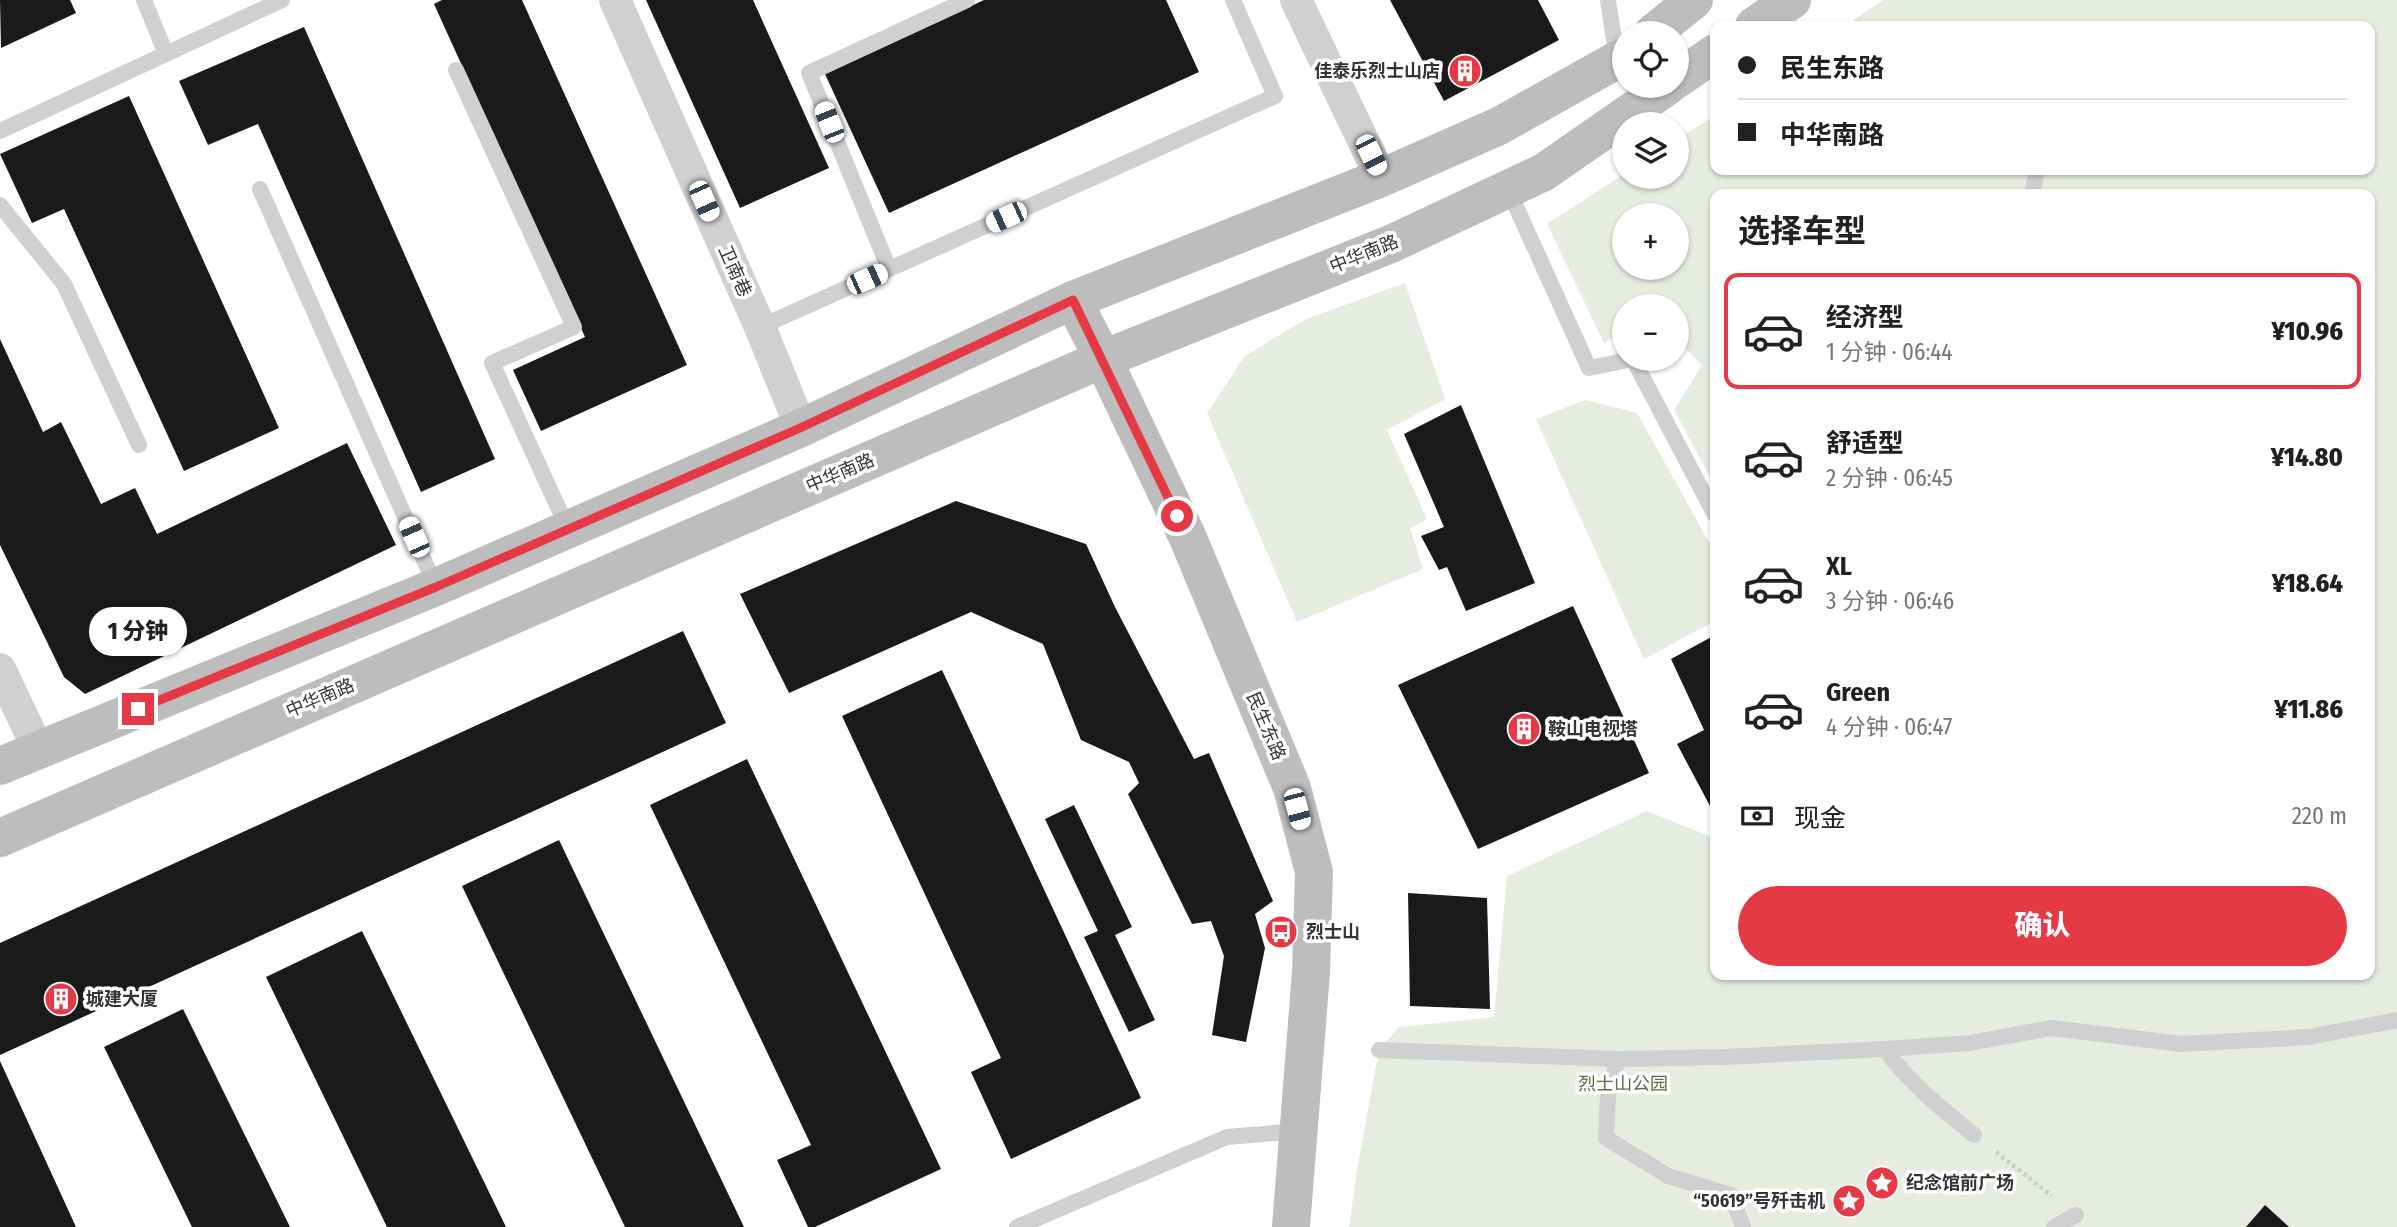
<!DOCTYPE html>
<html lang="zh">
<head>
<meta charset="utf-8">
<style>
	:root { --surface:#fff; --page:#f6f6f6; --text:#202124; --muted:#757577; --line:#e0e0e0; --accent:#e63946 }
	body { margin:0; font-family:"Fira Sans Condensed","Noto Sans SC",sans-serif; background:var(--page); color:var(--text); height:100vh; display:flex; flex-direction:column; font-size:26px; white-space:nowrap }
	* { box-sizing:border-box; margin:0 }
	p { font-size:23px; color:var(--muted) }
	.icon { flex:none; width:38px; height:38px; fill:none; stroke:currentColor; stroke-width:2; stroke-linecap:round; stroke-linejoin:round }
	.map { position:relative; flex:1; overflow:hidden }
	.side { position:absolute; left:1710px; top:189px; width:665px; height:791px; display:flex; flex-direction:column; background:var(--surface); border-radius:14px; box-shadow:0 2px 5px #0004 }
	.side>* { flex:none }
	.top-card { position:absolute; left:1710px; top:21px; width:665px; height:154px; border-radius:14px; box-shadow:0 2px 5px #0004; display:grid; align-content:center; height:154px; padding:0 28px; background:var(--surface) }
	.buttons { position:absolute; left:1612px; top:21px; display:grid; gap:14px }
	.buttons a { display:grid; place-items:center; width:77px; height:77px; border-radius:50%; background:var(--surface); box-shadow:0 2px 5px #0004; font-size:35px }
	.end { position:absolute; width:32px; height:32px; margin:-16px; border:9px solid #e63946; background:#fff; box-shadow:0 0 0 4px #fff }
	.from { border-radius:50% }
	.bubble { position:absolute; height:49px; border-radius:24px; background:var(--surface); box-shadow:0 2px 5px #0004; font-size:23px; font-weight:800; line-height:49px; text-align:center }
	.car { position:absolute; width:21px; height:42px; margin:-21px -10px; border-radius:9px; box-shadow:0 0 5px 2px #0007; background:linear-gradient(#fff 24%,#345 0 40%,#fff 0 76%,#345 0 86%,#fff 0) }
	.top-card b { display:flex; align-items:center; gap:24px; height:66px; font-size:26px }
	.top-card b+b { border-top:2px solid var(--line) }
	.top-card i { width:18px; height:18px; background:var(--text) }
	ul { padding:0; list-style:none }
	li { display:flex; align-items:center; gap:21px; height:116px; margin:0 14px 10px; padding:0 14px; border:4px solid transparent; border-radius:14px }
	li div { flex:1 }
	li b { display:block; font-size:26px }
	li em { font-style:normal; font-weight:800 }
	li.current { border-color:var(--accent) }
	li>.icon { width:63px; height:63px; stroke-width:1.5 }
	h2 { padding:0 28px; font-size:32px; line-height:84px }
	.pay { display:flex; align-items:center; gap:18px; height:77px; padding:0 28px; font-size:26px }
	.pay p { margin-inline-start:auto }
	.primary-button { display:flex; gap:14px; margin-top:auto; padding:14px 28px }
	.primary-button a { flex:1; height:80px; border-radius:42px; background:var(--accent); color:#fff; font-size:28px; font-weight:800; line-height:80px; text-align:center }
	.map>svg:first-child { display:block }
	.green { fill:#e6ecdf; fill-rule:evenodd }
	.building { fill:#1a1a1a }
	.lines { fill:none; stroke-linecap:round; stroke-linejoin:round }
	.path { stroke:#cdcdcd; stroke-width:4.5; stroke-dasharray:3.5 3.5; stroke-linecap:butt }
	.lane { stroke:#d0d0d0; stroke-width:16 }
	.street { stroke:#d0d0d0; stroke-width:32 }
	.secondary { stroke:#bdbdbd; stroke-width:38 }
	.route { stroke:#e63946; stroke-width:9 }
	.labels { text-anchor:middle; stroke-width:7; stroke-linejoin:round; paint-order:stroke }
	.poi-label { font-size:18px; font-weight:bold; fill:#333; stroke:#fff; text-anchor:start }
	.street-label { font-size:18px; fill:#333; stroke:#fff }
	.park-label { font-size:18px; fill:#56703f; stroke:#fff }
</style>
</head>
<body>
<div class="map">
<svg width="2397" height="1227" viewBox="0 0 2397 1227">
	<rect width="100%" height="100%" fill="#fff"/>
	<g class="green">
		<path d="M1883,0H2397V1227H1349L1357,1170L1379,1050L1399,1027L1494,1017L1507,876L1647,811L1709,836L1715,832V975H2370V194H1715V486L1674,410L1702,365L1677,340L1676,306H1624V331L1604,343L1547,224L1624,174V177H1676L1677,140L1715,115V170H2370V26H1845ZM1624,215H1676V268H1624Z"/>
		<path d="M1405,283L1445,399L1387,430L1427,519L1410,528L1423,569L1297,622L1207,413L1244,357L1306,319Z"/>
		<path d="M1585,400L1637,413L1715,553V621L1644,659L1536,419Z"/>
	</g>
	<g class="building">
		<path d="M0,0H70L76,13L1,48Z"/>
		<path d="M442,0H522L687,365L541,431L513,370L585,337L434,4Z"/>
		<path d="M646,0H753L829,168L740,208Z"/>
		<path d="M984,0H1166L1199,72L889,213L825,74Z"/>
		<path d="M1390,0H1538L1559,40L1444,101Z"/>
		<path d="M304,27L495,459L421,492L258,124L208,145L179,81Z"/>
		<path d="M129,96L279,428L184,471L64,209L32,223L0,154Z"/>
		<path d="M0,339L43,432L61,422L101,504L135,488L157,534L347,443L396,545L85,694L64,677L0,545Z"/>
		<path d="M1461,405L1535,583L1466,611L1447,567L1439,570L1421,536L1444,527L1404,434Z"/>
		<path d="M956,501L1086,544L1115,607L1194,759L1209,753L1273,901L1255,914L1265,948L1246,1042L1212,1035L1224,956L1211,921L1192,924L1128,794L1139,783L1129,762L1081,740L1043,644L971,612L789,693L740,594Z"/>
		<path d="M1573,606L1649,773L1478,849L1398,685Z"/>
		<path d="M683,631L726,723L0,1055V943Z"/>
		<path d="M1715,635V803L1710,806L1677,744L1704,730L1671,659Z"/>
		<path d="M942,670L1141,1098L1011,1159L971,1072L1001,1058L842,716Z"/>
		<path d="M747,759L941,1169L815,1227H808L777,1160L811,1145L650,805Z"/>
		<path d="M1074,805L1132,927L1115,935L1155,1020L1129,1032L1084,937L1098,931L1045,819Z"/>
		<path d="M559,840L744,1227H625L462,886Z"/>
		<path d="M1408,893L1487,898L1490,1009L1410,1006Z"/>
		<path d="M362,931L506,1227H387L266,977Z"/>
		<path d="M183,1009L290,1227H192L104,1047Z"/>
		<path d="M0,1061L76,1227H0Z"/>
		<path d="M2265,1205L2289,1227H2246Z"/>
	</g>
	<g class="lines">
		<path class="path" d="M1996,1152L2052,1196"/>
		<g class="lane">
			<path d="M144,0L166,54"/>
			<path d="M1608,0L1617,59"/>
			<path d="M456,70L574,327L492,363L568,529"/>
			<path d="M0,131L282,0"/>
			<path d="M260,189L436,587"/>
			<path d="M1508,189L1589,368L1633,359L1715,515"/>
			<path d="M2032,194L2037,171"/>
			<path d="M0,205L64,284L139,445"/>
			<path d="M889,269L809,73L967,0"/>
			<path d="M760,327L1275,96L1233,0"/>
			<path d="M1885,1049C1910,1084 1941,1108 1974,1135"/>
			<path d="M1379,1050L1618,1059L1725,1057L1885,1049L1969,1043L2052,1028L2181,1044L2309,1037L2397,1020"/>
			<path d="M1618,1059L1608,1096L1606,1138L1668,1176L1731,1195L1743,1227"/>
			<path d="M1017,1227L1227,1137L1298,1131"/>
			<path d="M2054,1227L2076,1215"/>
		</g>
		<g class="street">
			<path d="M615,0L760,327L801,428"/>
			<path d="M1296,0L1381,178"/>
			<path d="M0,669L38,749"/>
		</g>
		<g class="secondary">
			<path d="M1754,26L1792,0"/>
			<path d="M1653,33L1694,0"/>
			<path d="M1676,80L1715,53"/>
			<path d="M1073,300L1103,359L1188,538L1292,788L1314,872L1311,972L1291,1227"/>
			<path d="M0,766L436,587L801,428L1073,300L1381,178L1499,126L1624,56"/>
			<path d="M0,838L1103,359L1393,243L1544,172L1668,86"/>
		</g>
	</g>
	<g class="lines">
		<path class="route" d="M138,709L436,587L800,428L1073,300L1177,516"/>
	</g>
	<defs>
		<symbol id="building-disc" viewBox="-11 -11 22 22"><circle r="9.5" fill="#e63946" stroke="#fff"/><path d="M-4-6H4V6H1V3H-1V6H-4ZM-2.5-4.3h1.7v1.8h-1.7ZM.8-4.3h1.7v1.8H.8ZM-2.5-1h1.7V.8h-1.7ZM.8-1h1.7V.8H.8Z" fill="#fff"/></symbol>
		<symbol id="bus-disc" viewBox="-11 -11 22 22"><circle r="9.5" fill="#e63946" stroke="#fff"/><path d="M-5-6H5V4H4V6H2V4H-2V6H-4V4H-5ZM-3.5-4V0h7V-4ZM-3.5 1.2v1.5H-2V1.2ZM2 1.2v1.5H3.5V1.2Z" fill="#fff"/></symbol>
		<symbol id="sight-disc" viewBox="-11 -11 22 22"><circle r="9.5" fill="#e63946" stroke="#fff"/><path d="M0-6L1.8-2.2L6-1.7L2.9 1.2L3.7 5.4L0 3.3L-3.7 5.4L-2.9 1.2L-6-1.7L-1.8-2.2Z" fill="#fff"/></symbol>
	</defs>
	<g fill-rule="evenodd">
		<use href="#building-disc" x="1446" y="52" width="38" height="38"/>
		<use href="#building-disc" x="1505" y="710" width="38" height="38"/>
		<use href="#bus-disc" x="1262" y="913" width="38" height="38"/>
		<use href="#building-disc" x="42" y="980" width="38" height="38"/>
		<use href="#sight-disc" x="1863" y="1164" width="38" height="38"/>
		<use href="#sight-disc" x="1830" y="1182" width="38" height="38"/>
	</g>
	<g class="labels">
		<g class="poi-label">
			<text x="1440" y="77" text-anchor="end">佳泰乐烈士山店</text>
			<text x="1548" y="735">鞍山电视塔</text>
			<text x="1306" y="938">烈士山</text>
			<text x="86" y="1005">城建大厦</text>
			<text x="1906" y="1189">纪念馆前广场</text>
			<text x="1825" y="1207" text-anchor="end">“50619”号歼击机</text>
		</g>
		<g class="street-label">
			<text transform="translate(1364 254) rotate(-22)" y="6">中华南路</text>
			<text transform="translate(735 271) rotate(66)" y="6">卫南巷</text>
			<text transform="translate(840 473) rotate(-23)" y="6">中华南路</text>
			<text transform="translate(320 698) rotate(-23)" y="6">中华南路</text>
			<text transform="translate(1266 726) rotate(67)" y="6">民生东路</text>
		</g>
		<g class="park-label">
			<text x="1623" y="1090">烈士山公园</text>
		</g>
	</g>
</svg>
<div class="buttons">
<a><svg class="icon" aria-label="locate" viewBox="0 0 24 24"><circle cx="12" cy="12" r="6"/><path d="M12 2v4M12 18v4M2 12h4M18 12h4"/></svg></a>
<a><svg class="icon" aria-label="layers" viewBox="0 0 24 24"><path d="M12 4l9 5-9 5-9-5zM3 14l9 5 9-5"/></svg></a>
<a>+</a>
<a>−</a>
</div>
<i class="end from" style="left:1177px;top:516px"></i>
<i class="end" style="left:138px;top:709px"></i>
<div class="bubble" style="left:89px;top:607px;width:98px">1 分钟</div>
<i class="car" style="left:829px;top:122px;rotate:338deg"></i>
<i class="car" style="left:1371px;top:155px;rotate:154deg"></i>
<i class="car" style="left:704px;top:201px;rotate:156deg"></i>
<i class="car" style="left:1006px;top:217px;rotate:246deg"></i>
<i class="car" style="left:867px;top:279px;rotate:66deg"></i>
<i class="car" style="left:414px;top:537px;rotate:336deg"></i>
<i class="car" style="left:1297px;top:809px;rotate:165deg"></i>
<div class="top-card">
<b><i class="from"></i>民生东路</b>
<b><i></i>中华南路</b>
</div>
<section class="side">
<h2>选择车型</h2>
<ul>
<li class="current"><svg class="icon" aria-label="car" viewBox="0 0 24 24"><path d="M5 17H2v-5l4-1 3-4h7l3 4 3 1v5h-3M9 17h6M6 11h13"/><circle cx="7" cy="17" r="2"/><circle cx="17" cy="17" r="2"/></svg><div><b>经济型</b><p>1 分钟 · 06:44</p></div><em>¥10.96</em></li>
<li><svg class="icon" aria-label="car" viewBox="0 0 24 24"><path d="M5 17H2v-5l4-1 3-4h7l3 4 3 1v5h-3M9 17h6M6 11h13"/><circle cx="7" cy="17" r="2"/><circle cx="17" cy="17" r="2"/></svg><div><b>舒适型</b><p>2 分钟 · 06:45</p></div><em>¥14.80</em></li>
<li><svg class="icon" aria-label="car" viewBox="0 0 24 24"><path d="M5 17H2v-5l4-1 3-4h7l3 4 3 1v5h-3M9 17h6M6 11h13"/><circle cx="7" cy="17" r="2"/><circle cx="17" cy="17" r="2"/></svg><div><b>XL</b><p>3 分钟 · 06:46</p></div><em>¥18.64</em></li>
<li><svg class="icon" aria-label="car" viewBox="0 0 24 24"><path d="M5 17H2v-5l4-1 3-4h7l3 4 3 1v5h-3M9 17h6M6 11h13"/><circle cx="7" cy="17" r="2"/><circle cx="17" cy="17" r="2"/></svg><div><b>Green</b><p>4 分钟 · 06:47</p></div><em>¥11.86</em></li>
</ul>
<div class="pay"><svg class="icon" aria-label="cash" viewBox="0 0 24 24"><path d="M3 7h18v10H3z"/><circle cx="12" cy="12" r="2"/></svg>现金<p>220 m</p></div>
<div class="primary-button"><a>确认</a></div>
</section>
</div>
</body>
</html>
